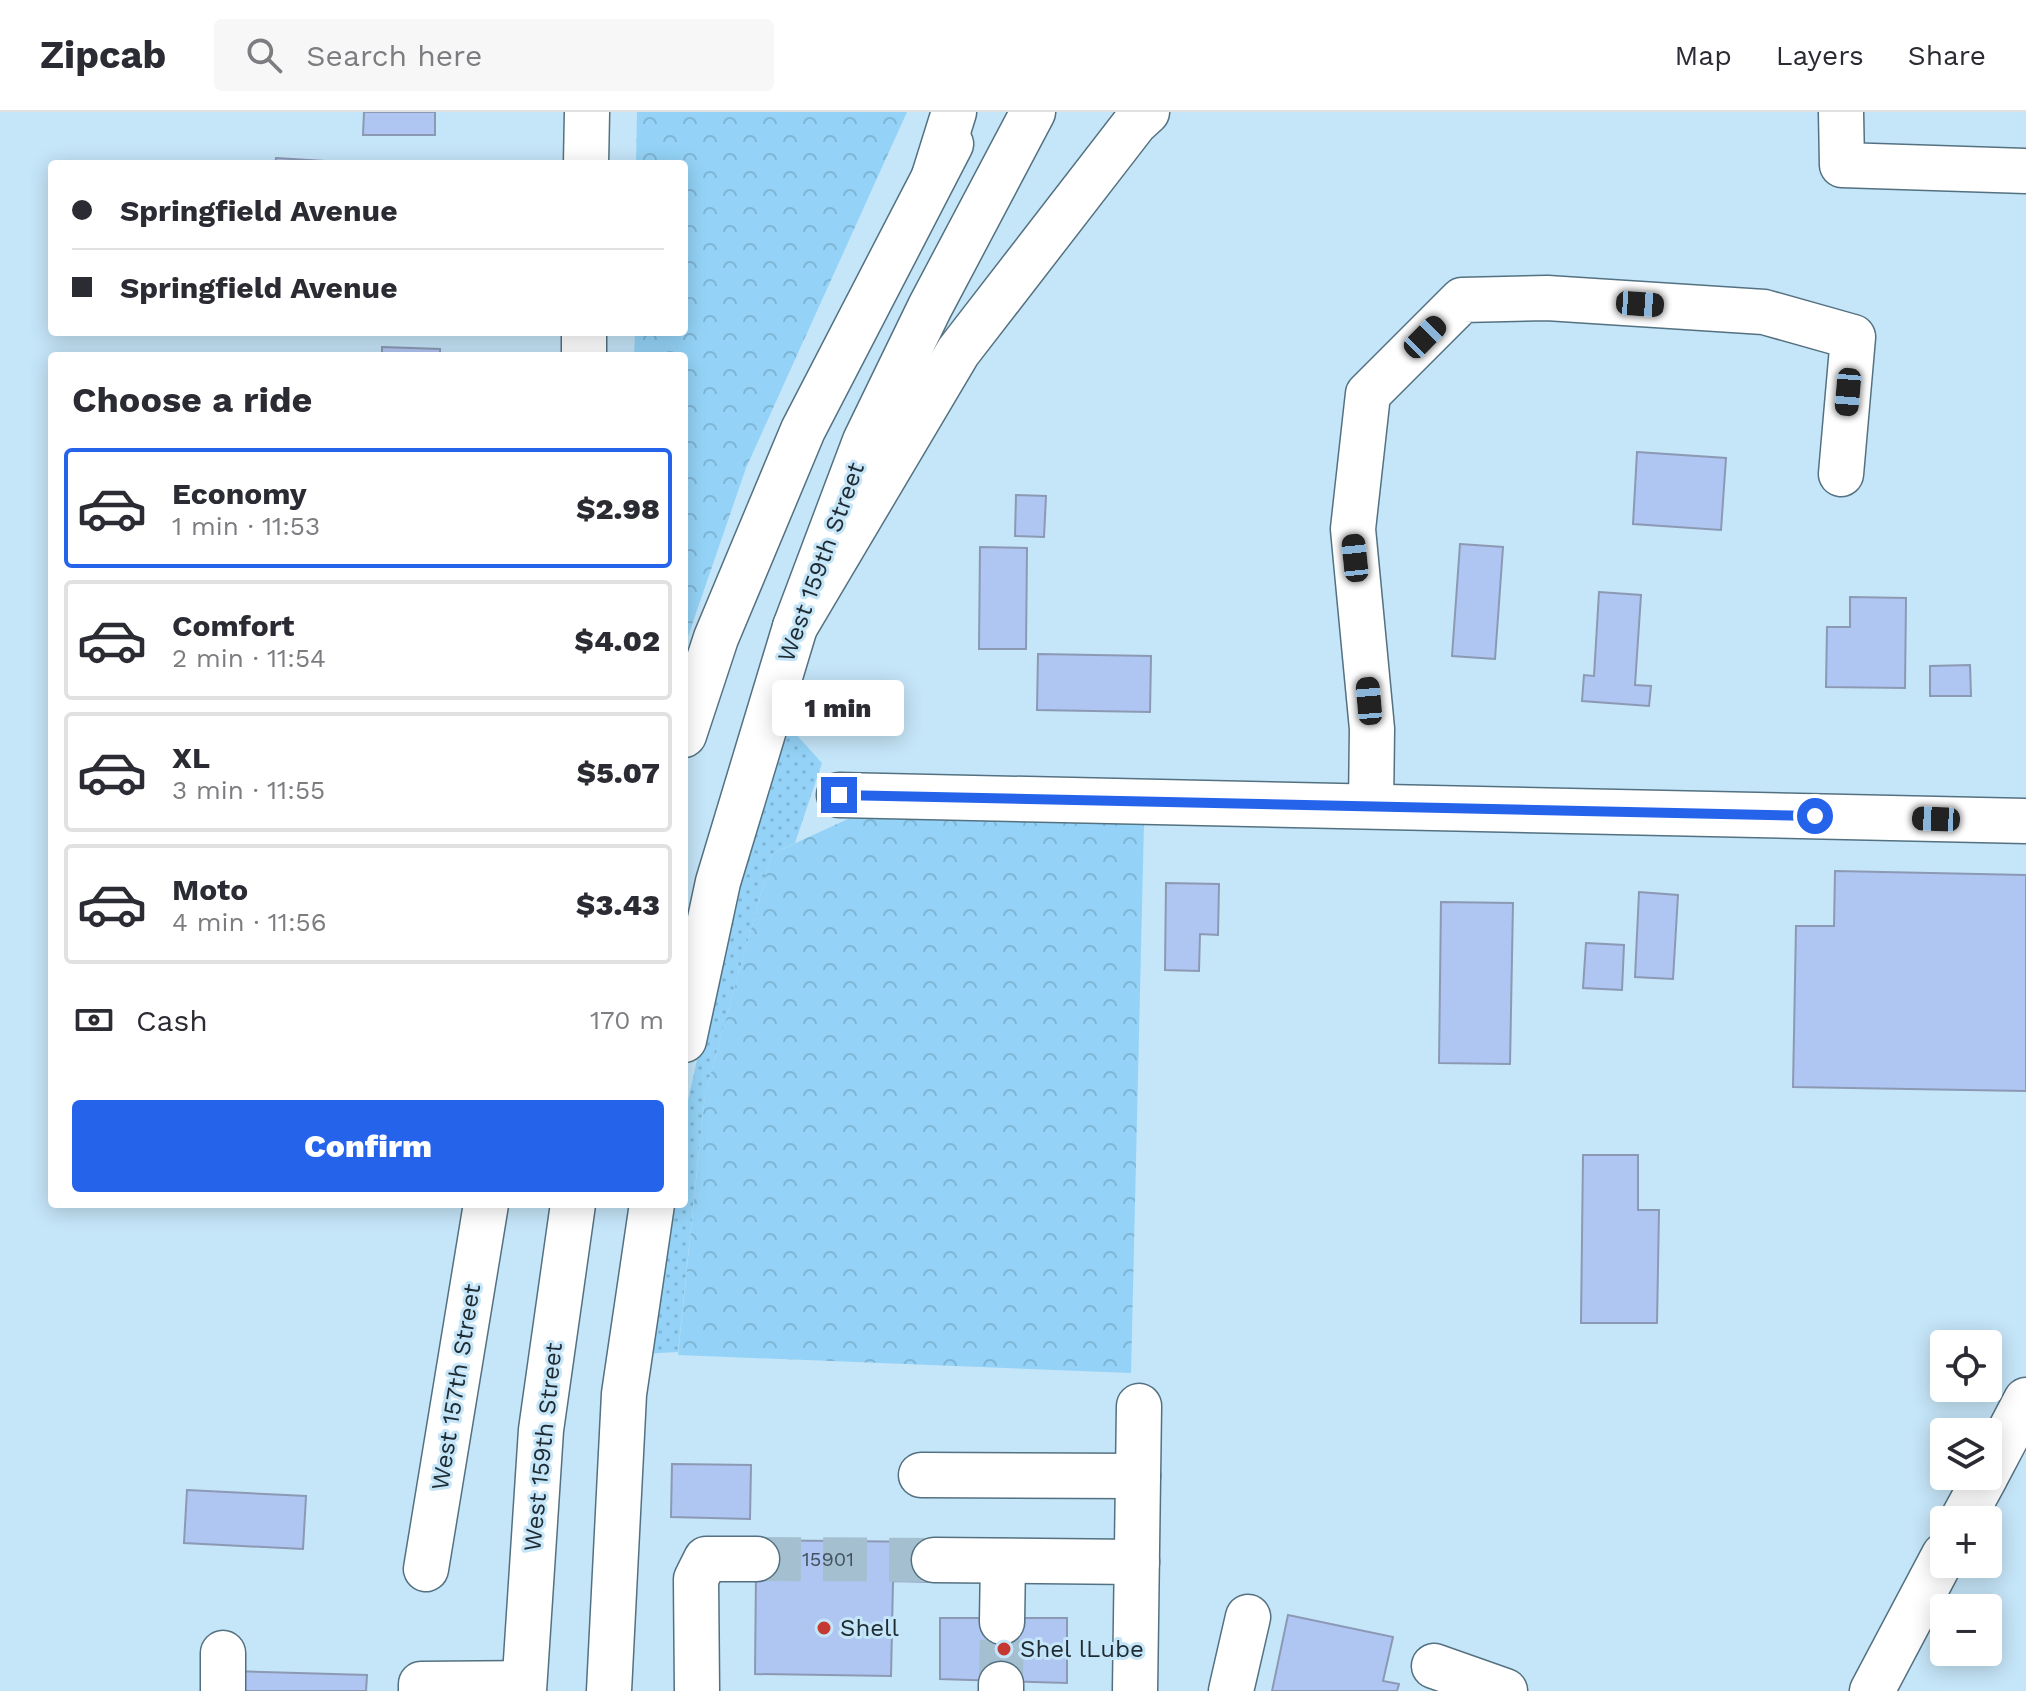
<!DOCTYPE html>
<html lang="en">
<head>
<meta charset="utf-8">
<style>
	:root { --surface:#fff; --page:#f7f7f7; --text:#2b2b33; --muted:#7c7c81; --line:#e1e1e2; --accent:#2563eb }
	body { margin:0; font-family:"Work Sans",sans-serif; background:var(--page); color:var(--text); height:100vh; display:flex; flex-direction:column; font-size:30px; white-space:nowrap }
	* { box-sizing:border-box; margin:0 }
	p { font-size:26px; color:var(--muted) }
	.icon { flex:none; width:44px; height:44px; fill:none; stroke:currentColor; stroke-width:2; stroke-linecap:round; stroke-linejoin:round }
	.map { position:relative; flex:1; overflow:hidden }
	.drawer { position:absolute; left:48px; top:240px; width:640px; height:856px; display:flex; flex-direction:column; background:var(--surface); border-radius:8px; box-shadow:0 4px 20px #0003 }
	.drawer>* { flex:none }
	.top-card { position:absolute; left:48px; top:48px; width:640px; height:176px; border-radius:8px; box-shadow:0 4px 20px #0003; display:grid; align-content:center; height:176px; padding:0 24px; background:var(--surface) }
	.fabs { position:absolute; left:1930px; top:1218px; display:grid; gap:16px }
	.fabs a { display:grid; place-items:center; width:72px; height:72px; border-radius:8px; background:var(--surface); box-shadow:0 4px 20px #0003; font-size:40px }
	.end { position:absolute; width:36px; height:36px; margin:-18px; border:10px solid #2563eb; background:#fff; box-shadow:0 0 0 4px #fff }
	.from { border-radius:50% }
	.bubble { position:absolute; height:56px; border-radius:8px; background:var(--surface); box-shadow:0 4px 20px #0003; font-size:26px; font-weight:800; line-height:56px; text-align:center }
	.car { position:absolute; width:24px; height:48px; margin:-24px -12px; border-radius:10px; box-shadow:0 0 6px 2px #0007; background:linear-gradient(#222 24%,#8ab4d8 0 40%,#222 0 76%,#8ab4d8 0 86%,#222 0) }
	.top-card b { display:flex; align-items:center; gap:28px; height:76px; font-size:30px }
	.top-card b+b { border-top:2px solid var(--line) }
	.top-card i { width:20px; height:20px; background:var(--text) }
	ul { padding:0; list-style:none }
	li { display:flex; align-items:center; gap:24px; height:120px; margin:0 16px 12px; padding:0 8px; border:4px solid var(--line); border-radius:8px }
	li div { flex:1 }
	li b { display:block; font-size:30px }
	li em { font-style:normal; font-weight:800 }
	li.selected { border-color:var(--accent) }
	li>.icon { width:72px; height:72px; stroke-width:1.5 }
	h2 { padding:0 24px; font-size:36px; line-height:96px }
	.pay { display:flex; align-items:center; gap:20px; height:88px; padding:0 24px; font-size:30px }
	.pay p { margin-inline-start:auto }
	.action { display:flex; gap:16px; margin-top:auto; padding:16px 24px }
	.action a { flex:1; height:92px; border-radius:8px; background:var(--accent); color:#fff; font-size:32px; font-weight:800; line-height:92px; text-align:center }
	header { display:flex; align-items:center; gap:48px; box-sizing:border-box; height:112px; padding:0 40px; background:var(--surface); border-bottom:2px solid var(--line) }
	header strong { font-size:38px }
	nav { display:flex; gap:44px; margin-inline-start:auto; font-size:28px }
	.search { width:560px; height:72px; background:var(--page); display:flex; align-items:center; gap:20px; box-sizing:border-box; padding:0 28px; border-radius:8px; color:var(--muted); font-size:30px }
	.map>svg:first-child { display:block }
	.grass { fill:url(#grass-dots) }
	.forest { fill:url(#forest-crowns) }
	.building { fill:#b0c6f2; stroke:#8c99b4; stroke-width:2 }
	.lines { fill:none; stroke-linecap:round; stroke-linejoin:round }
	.minor-tunnel { stroke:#a4c0d0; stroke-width:44; stroke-dasharray:44 22; stroke-linecap:butt }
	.minor-casing { stroke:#547181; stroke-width:47 }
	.major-casing { stroke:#547181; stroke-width:47 }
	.highway-casing { stroke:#547181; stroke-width:47 }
	.minor { stroke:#fff; stroke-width:44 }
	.major { stroke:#fff; stroke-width:44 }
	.highway { stroke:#fff; stroke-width:44 }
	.route { stroke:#2563eb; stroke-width:10 }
	.poi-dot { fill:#c63832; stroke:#c5e5f8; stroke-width:3 }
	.labels { text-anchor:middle; stroke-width:6; stroke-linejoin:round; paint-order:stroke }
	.number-label { font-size:20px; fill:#435262 }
	.street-label { font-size:24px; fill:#1f2b32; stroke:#c5e5f8 }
	.poi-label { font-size:24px; fill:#1f2b32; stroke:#c5e5f8; text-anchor:start }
</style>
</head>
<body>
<header>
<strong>Zipcab</strong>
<div class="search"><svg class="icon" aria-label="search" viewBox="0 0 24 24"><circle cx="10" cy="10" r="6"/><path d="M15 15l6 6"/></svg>Search here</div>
<nav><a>Map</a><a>Layers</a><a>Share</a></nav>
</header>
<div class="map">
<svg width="2026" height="1579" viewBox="0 0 2026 1579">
	<defs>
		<pattern id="grass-dots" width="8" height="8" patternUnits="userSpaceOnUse" patternTransform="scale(2)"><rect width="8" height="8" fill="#94d3f7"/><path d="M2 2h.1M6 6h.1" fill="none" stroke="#7fb5d4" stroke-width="1.8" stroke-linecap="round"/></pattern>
		<pattern id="forest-crowns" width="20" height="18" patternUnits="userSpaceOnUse" patternTransform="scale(2)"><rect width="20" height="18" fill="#94d3f7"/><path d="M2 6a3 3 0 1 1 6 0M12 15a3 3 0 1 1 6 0" fill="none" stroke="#7fb5d4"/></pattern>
	</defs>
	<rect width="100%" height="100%" fill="#c5e5f8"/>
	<path class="grass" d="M782,607L822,651L795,731L772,742L705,982L678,1240L640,1242L667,1092H684V1006L722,836Z"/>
	<g class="forest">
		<path d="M637,0H907L746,356L684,536V244H634L635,220H684V52H636Z"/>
		<path d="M863,700L1144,710L1131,1261L678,1243L705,982L772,742Z"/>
	</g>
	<g class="building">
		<path d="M364,0H435V23H363Z"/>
		<path d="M276,46L324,49V52H275Z"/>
		<path d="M382,235L440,237V244H382Z"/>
		<path d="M1637,340L1726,346L1721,418L1633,412Z"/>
		<path d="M1016,383L1046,384L1044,425L1015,424Z"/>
		<path d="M1460,432L1503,435L1495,547L1452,544Z"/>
		<path d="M980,435L1027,436L1026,537H979Z"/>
		<path d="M1599,480L1641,483L1635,573L1651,574L1649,594L1582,589L1584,563L1594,564Z"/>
		<path d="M1850,485L1906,486L1905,576L1826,575L1827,515H1850Z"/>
		<path d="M1038,542L1151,544L1150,600L1037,598Z"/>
		<path d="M1970,553L1971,584H1930V554Z"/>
		<path d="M1835,759L2026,763V979L1793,975L1796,814H1834Z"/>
		<path d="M1166,771L1219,772L1218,823L1200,822L1199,859L1165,858Z"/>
		<path d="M1639,780L1678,783L1673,867L1635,865Z"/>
		<path d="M1441,790L1513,791L1510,952L1439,951Z"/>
		<path d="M1586,831L1624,833L1622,878L1583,876Z"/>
		<path d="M1583,1043H1638V1098H1659L1657,1211H1581Z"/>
		<path d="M672,1352L751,1353L750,1407L671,1405Z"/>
		<path d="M187,1378L306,1384L303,1437L184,1431Z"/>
		<path d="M735,1428L934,1430V1470L893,1469L891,1564L755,1562L756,1461Z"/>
		<path d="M1288,1503L1393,1525L1383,1569L1399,1572L1397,1579H1272Z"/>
		<path d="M940,1506H1067V1571L940,1567Z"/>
		<path d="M232,1559L367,1563L366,1579H232Z"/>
	</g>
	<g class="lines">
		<g class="minor-tunnel">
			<path d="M757,1447L934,1448"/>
			<path d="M1001,1572L1002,1510"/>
		</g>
		<defs>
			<g id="minor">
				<path d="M1841,0L1842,53L2026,59"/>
				<path d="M586,52L587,0"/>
				<path d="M584,244V220"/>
				<path d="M839,683L2026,709"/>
				<path d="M1371,694L1372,617L1353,417L1368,282L1462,188L1547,186L1764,200L1853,225L1841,362"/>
				<path d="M1988,1360L2026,1288"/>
				<path d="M921,1363L1138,1364"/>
				<path d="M1962,1408L1986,1364"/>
				<path d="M934,1448L1137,1450"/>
				<path d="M426,1457L486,1092"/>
				<path d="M1002,1510L1003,1449"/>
				<path d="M1434,1554L1505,1579"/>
				<path d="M1001,1572V1579"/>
				<path d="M223,1579V1541"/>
				<path d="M421,1579V1572L524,1571"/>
				<path d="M697,1579L696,1467L706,1447H757"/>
				<path d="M1135,1579L1139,1294"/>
				<path d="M1231,1579L1248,1505"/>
				<path d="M1872,1579L1944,1443"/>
			</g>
			<g id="major">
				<path d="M684,623L716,526L803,318L951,32"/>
				<path d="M684,928L718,770L795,515L865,329L930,195L1033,0"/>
				<path d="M524,1579L541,1318L573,1092"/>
				<path d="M609,1579L624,1282L652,1092"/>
			</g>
			<g id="highway">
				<path d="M934,64L954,0"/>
				<path d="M795,515L958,240L1135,11L1147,0"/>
			</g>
		</defs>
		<use href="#minor" class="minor-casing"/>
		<use href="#major" class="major-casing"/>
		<use href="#highway" class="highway-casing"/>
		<use href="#minor" class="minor"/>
		<use href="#major" class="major"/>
		<use href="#highway" class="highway"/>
	</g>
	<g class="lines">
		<path class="route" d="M839,683L1815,704"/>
	</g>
	<g class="poi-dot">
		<circle cx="824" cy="1516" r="8"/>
		<circle cx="1004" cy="1537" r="8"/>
	</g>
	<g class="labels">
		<g class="number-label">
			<text x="828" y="1454">15901</text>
		</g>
		<g class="street-label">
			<text transform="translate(821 450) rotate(-70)" y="8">West 159th Street</text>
			<text transform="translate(456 1275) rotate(-81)" y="8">West 157th Street</text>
			<text transform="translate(543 1335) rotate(-84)" y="8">West 159th Street</text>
		</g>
		<g class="poi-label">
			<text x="840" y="1524">Shell</text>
			<text x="1020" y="1545">Shel lLube</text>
		</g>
	</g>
</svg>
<div class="fabs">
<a><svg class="icon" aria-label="locate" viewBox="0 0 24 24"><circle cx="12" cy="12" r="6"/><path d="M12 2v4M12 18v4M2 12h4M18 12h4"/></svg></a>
<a><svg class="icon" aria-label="layers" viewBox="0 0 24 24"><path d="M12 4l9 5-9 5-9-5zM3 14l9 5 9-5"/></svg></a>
<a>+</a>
<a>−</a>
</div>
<i class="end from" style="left:1815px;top:704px"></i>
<i class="end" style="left:839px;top:683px"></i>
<div class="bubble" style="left:772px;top:568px;width:132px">1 min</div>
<i class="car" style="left:1640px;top:192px;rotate:94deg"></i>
<i class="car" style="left:1425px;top:225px;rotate:45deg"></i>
<i class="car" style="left:1848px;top:280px;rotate:185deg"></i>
<i class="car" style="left:1355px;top:446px;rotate:354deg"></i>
<i class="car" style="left:1369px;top:589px;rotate:355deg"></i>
<i class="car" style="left:1936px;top:707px;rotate:272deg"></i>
<div class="top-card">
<b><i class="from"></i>Springfield Avenue</b>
<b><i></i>Springfield Avenue</b>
</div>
<section class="drawer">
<h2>Choose a ride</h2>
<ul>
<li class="selected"><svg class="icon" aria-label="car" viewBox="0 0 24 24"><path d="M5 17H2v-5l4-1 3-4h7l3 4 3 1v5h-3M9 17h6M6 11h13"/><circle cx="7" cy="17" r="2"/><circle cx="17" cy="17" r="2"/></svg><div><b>Economy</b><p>1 min · 11:53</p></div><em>$2.98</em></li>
<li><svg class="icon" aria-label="car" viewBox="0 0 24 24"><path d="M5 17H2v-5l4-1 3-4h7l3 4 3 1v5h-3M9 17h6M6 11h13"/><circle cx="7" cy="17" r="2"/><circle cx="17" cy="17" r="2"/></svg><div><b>Comfort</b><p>2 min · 11:54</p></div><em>$4.02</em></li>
<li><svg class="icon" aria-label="car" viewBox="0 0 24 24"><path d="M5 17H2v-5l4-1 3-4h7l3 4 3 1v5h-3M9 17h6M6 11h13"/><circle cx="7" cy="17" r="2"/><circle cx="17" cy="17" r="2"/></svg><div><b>XL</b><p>3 min · 11:55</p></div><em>$5.07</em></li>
<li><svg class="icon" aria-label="car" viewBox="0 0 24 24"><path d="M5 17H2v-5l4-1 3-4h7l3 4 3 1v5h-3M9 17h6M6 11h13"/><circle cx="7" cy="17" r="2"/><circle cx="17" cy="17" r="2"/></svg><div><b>Moto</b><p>4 min · 11:56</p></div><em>$3.43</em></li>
</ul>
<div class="pay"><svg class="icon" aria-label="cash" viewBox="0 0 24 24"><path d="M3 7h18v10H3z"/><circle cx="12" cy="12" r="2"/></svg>Cash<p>170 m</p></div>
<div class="action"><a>Confirm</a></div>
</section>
</div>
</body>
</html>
